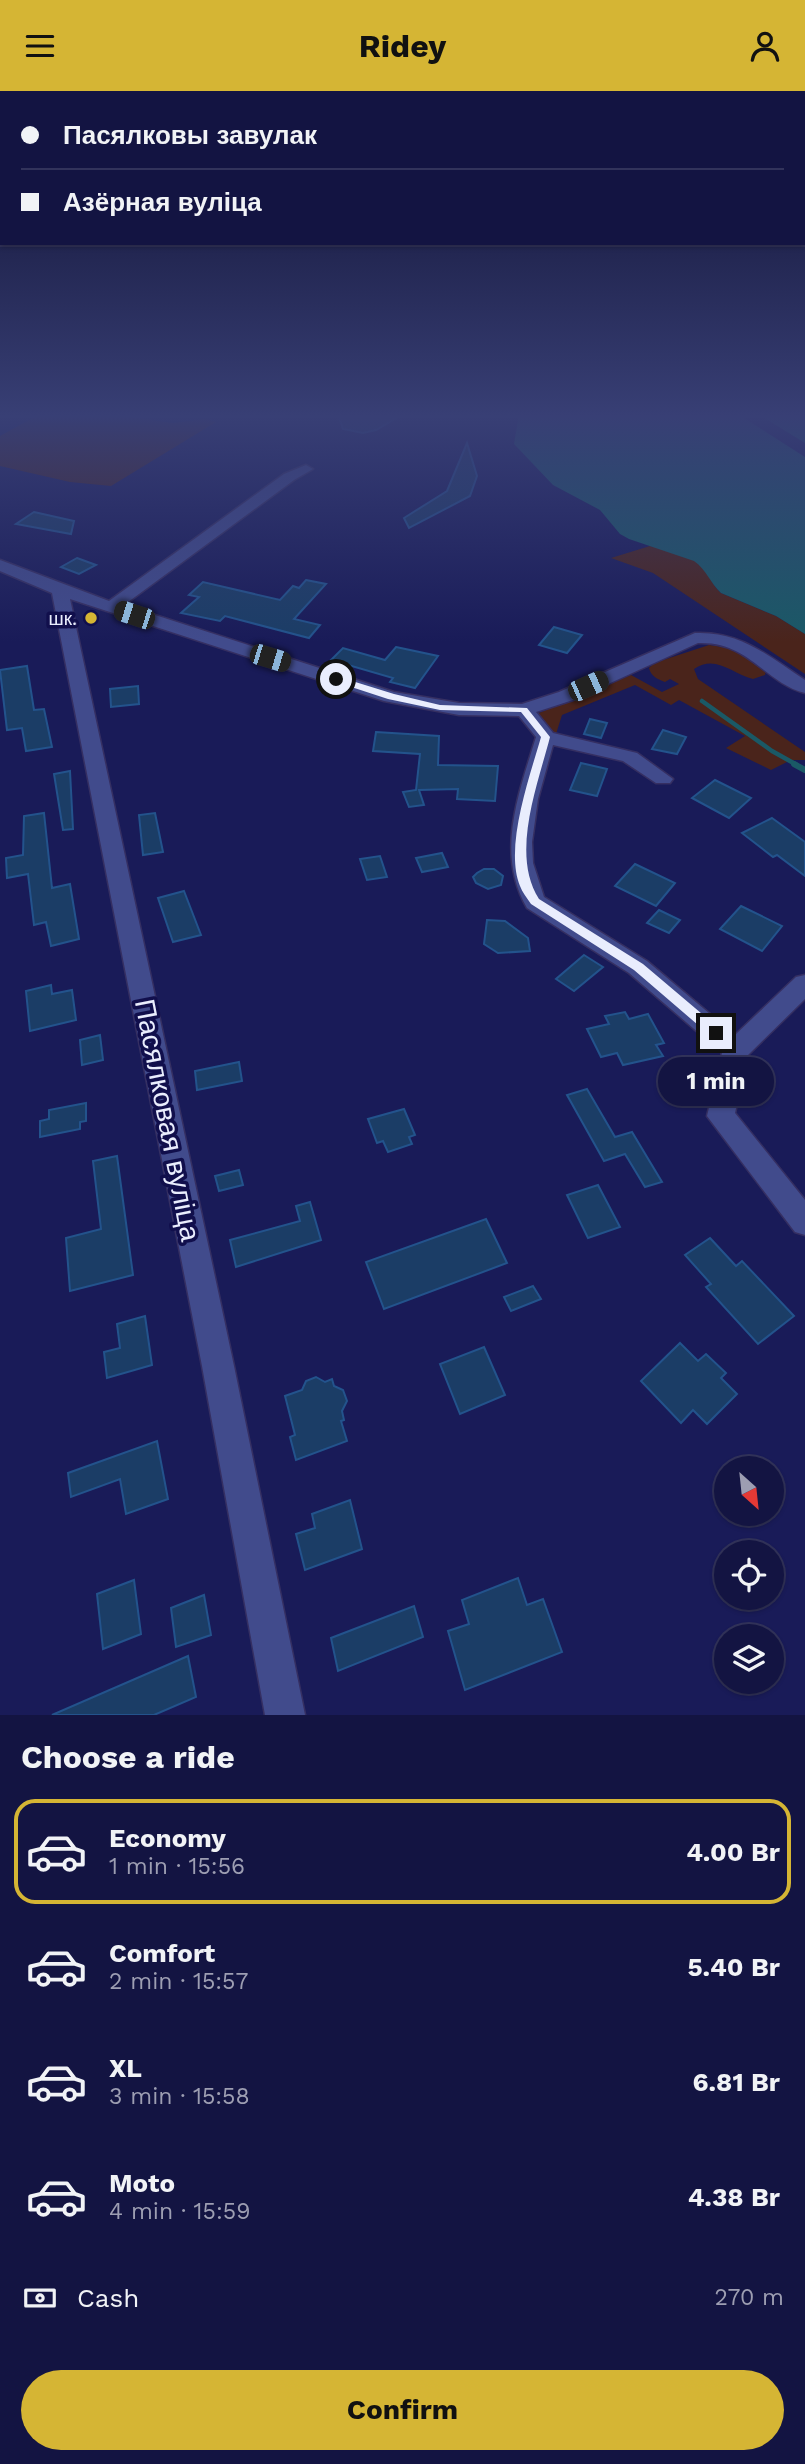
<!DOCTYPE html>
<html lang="en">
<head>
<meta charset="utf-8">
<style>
	:root { --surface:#131442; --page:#20214d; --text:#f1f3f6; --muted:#9d9eb2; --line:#32335b; --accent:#d5b534 }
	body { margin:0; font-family:"Work Sans",sans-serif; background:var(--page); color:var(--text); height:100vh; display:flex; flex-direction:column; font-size:26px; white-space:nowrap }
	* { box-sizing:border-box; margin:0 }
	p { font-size:23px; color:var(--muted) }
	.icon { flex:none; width:38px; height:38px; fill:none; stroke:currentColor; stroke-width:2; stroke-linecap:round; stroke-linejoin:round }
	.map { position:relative; height:1624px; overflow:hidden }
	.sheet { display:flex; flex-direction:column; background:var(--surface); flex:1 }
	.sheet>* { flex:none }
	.top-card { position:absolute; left:0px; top:0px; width:805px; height:154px; box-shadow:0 2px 5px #0004,0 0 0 2px var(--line); display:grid; align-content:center; height:154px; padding:0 21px; background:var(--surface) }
	.needle { width:46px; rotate:153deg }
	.buttons { position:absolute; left:714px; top:1365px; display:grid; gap:14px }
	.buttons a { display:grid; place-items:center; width:70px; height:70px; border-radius:50%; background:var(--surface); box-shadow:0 2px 5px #0004,0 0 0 2px var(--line); font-size:35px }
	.end { position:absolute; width:32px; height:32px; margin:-16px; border:9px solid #e9edfd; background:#111; box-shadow:0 0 0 4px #111 }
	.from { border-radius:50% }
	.bubble { position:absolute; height:49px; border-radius:24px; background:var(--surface); box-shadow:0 2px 5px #0004,0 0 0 2px var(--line); font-size:23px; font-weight:700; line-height:49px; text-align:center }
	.car { position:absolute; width:21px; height:42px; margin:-21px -10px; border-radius:9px; box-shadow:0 0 5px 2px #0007; background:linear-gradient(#222 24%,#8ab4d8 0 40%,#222 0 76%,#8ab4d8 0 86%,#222 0) }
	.top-card b { display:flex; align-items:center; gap:24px; height:66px; font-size:26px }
	.top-card b+b { border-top:2px solid var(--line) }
	.top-card i { width:18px; height:18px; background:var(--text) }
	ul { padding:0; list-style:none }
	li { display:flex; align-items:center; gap:21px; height:105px; margin:0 14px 10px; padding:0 7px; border:4px solid transparent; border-radius:21px }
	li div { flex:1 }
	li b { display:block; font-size:26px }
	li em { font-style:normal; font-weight:700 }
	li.selected { border-color:var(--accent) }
	li>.icon { width:63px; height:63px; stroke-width:1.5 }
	h2 { padding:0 21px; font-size:32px; line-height:84px }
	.pay { display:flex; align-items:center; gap:18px; height:77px; padding:0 21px; font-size:26px }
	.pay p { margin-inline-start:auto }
	.cta { display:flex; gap:14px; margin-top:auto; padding:14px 21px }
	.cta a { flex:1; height:80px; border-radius:42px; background:var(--accent); color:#111; font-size:28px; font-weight:700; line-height:80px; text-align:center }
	header { display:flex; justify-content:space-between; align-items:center; height:91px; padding:0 21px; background:var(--accent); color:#111; font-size:32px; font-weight:700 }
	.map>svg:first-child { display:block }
	.green { fill:#4a241b }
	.water { fill:#1a5966 }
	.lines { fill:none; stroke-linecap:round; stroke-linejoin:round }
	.stream-far1 { stroke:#1a5966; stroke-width:4.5 }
	.stream { stroke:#1a5966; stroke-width:6 }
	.building { fill:#1b3d66; stroke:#23538c; stroke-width:2 }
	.minor-casing { stroke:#352f62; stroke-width:3 }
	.minor { fill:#414b8c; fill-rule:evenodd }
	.route { fill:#e9edfd }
	.poi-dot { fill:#d5b534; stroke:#110f4c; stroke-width:2.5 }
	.labels { text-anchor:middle; stroke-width:7; stroke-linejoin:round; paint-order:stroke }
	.far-poi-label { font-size:19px; fill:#e9edfd; stroke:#110f4c; text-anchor:end }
	.near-street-label { font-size:28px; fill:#e9edfd; stroke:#110f4c }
</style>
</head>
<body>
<header><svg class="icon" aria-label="menu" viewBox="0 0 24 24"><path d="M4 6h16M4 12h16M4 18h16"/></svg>Ridey<svg class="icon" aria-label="person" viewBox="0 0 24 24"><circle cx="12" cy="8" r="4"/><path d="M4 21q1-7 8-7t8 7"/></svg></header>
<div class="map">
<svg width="805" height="1624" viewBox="0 0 805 1624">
	<rect width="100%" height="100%" fill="#191b58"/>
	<g class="green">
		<path d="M40,323H109L173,332L205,328L216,331L111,395L70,391L0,375V345Z"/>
		<path d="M650,455C668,459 694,463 705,479C711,487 713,495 721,502L776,525L805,543V583L653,482L611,467Z"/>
		<path d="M709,554C731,556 750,564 766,580L765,584L753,588C732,583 716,563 694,578L698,588L805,661V669H791L771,679L726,657L745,645L679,609L671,614L635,594L562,624L556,643L537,630L535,626L539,622L631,584L662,601L679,593L670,588L665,591C658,588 651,586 649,577L654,572Z"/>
	</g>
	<g class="water">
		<path d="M519,323H738L805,366V543L776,525L721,502C710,492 707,479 694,470L629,448L620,443L600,419L553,394L514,353Z"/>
		<path d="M758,323H805V352Z"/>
	</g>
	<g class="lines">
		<path class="stream-far1" d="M702,610L772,660L797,674"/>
		<path class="stream" d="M794,673L805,679"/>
	</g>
	<g class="building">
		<path d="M338,323H403L376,339L363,342L343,338Z"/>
		<path d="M467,352L477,385L470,405L409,437L404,427L447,400Z"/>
		<path d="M34,421L74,430L71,443L16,433Z"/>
		<path d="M77,467L96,474L79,483L61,476Z"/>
		<path d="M306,489L326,493L294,528L320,534L309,547L225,525L220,530L181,522L199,506L189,504L203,491L280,509L293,495L299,497Z"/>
		<path d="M554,536L582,544L567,562L539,554Z"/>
		<path d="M396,556L438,565L415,597L390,591L393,587L331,569L343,557L385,569Z"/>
		<path d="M27,575L34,619L44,618L52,656L26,660L22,637L7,639L0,579Z"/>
		<path d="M138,595L139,613L111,616L110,598Z"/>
		<path d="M590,628L607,632L601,647L584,643Z"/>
		<path d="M663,639L686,646L677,663L652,658Z"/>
		<path d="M376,641L439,645L438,674L498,675L495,710L457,708L458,698L419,699L424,714L409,716L403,701L416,699L420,663L373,660Z"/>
		<path d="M581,672L607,678L597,705L570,699Z"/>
		<path d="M70,680L73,738L63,739L54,683Z"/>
		<path d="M715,689L751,707L729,727L692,707Z"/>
		<path d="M44,722L52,797L70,793L79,848L51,855L46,831L34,834L28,783L7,787L6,767L23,764L24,725Z"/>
		<path d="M155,722L163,761L143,764L139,724Z"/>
		<path d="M772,727L805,751V785L777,764L773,766L742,742Z"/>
		<path d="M442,762L448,776L422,781L416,767Z"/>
		<path d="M380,765L387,786L367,789L360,768Z"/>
		<path d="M635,773L675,792L656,815L615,795Z"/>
		<path d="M494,778L503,785L501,794L488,798L476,792L473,786L477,782L484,778Z"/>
		<path d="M184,800L201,844L173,851L158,807Z"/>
		<path d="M741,815L782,835L762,860L720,838Z"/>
		<path d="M659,819L680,829L669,842L647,832Z"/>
		<path d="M487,829L505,830L528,847L530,860L498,862L484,853Z"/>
		<path d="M584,864L603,876L574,900L556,888Z"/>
		<path d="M51,894L52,903L72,899L76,929L30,940L26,900Z"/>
		<path d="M625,921L629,928L648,923L664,952L656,954L663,965L623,974L617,962L601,966L587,938L609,933L605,925Z"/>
		<path d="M100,944L103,969L82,974L80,949Z"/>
		<path d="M239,971L242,990L197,999L195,980Z"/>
		<path d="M587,998L615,1046L632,1041L662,1091L645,1096L625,1063L604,1070L567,1004Z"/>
		<path d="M86,1012V1030L80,1031V1038L40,1046V1030L49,1028V1019Z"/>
		<path d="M404,1018L415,1044L409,1046L412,1053L388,1061L383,1050L377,1052L368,1028Z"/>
		<path d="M117,1065L133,1184L70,1200L66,1147L101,1138L93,1070Z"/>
		<path d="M239,1079L243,1094L219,1100L215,1085Z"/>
		<path d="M598,1094L620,1136L588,1147L567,1104Z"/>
		<path d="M310,1111L321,1149L236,1176L230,1149L300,1130L296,1115Z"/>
		<path d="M486,1128L507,1172L384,1218L366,1171Z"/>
		<path d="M710,1147L736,1175L742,1170L794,1225L758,1253L706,1196L711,1193L685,1164Z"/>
		<path d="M533,1195L541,1208L511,1220L504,1206Z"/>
		<path d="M145,1225L152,1274L107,1287L104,1261L120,1257L117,1233Z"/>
		<path d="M680,1252L698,1270L706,1263L726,1282L721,1287L737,1303L707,1333L693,1319L681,1332L641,1290Z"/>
		<path d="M484,1256L505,1304L460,1323L440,1273Z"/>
		<path d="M316,1286L325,1291L332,1288L334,1295L343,1299L347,1310L342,1320L344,1329L341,1330L347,1350L296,1369L290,1346L295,1344L285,1305L302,1299L306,1290Z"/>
		<path d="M157,1350L168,1408L126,1423L120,1388L71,1406L68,1382Z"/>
		<path d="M350,1409L362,1458L305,1479L296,1443L315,1437L312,1423Z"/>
		<path d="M518,1487L527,1514L543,1508L562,1561L465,1599L448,1540L469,1533L462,1509Z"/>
		<path d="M134,1489L141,1543L103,1558L97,1503Z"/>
		<path d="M204,1504L211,1544L176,1556L171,1517Z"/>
		<path d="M414,1515L423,1546L338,1580L331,1547Z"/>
		<path d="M188,1565L196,1606L154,1624H52Z"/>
	</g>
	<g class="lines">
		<defs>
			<path id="minor" d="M306,374L313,378L294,389L124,514L394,601L459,612L522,613L559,601L695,542C741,540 768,565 805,589V602C765,592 749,550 698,552L573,609L536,621L553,642L637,662L673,688L670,692H656L623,670L553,654L538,708L532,751L533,772L544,806L647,870L735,944L796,886L805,884V908L748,964L735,1022L805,1109V1144L795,1141L707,1025L722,962L629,882L527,817C495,762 519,702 536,646L519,625L459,624L384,610L70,508L234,1275L305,1624H265L202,1275L52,502L0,480V469L109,510L284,383Z"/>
		</defs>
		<use href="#minor" class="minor-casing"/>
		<use href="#minor" class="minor"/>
	</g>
	<linearGradient id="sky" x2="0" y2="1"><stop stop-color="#0e0f30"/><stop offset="0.59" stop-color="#383f75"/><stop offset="1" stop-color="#383f75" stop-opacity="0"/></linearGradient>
	<rect width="805" height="551" fill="url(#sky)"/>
	<path class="route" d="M336,585L394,603L440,614L527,617L550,646C538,693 510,763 539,808L643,873L721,939V946H712L634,879L531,813C527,807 522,801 520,795C504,756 530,685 541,646L521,621L440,619L388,608L333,590L331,588Z"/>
	<circle class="poi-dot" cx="91" cy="527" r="7"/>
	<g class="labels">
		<g class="far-poi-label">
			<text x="77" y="534">шк.</text>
		</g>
		<g class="near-street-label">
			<text transform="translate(168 1029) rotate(79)" y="10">Пасялковая вуліца</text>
		</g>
	</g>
</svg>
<div class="buttons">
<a><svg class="needle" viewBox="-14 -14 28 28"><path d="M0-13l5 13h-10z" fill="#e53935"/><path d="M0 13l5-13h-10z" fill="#9d9eb2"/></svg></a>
<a><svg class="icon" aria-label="locate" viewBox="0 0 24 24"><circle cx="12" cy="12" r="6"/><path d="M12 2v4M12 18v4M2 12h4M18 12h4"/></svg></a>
<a><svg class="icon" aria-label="layers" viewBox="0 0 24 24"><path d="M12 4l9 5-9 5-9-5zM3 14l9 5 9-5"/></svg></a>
</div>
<i class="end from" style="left:336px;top:588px"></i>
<i class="end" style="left:716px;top:942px"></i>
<div class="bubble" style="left:658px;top:966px;width:116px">1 min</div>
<i class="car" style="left:134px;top:524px;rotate:288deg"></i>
<i class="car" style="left:270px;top:567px;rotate:107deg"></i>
<i class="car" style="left:588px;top:595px;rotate:66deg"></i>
<div class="top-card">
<b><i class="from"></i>Пасялковы завулак</b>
<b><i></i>Азёрная вуліца</b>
</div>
</div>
<section class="sheet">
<h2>Choose a ride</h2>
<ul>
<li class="selected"><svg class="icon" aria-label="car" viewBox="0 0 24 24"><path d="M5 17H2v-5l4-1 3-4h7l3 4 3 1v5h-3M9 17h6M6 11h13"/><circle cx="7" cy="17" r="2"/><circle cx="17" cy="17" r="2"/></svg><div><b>Economy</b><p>1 min · 15:56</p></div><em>4.00 Br</em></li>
<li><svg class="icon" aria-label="car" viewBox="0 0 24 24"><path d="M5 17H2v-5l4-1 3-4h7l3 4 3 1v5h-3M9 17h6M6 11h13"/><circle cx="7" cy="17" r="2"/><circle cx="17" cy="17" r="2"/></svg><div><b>Comfort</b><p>2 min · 15:57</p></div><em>5.40 Br</em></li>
<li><svg class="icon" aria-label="car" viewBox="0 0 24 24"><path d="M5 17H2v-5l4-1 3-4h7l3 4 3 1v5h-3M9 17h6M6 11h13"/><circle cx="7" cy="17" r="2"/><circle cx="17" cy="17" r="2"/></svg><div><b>XL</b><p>3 min · 15:58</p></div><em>6.81 Br</em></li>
<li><svg class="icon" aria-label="car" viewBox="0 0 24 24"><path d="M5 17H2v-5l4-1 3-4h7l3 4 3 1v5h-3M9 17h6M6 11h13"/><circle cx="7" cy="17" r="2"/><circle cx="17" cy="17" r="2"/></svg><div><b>Moto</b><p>4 min · 15:59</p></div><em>4.38 Br</em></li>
</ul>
<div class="pay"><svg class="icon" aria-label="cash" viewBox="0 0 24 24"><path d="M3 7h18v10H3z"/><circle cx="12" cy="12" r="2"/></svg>Cash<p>270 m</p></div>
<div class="cta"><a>Confirm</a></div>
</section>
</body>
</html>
